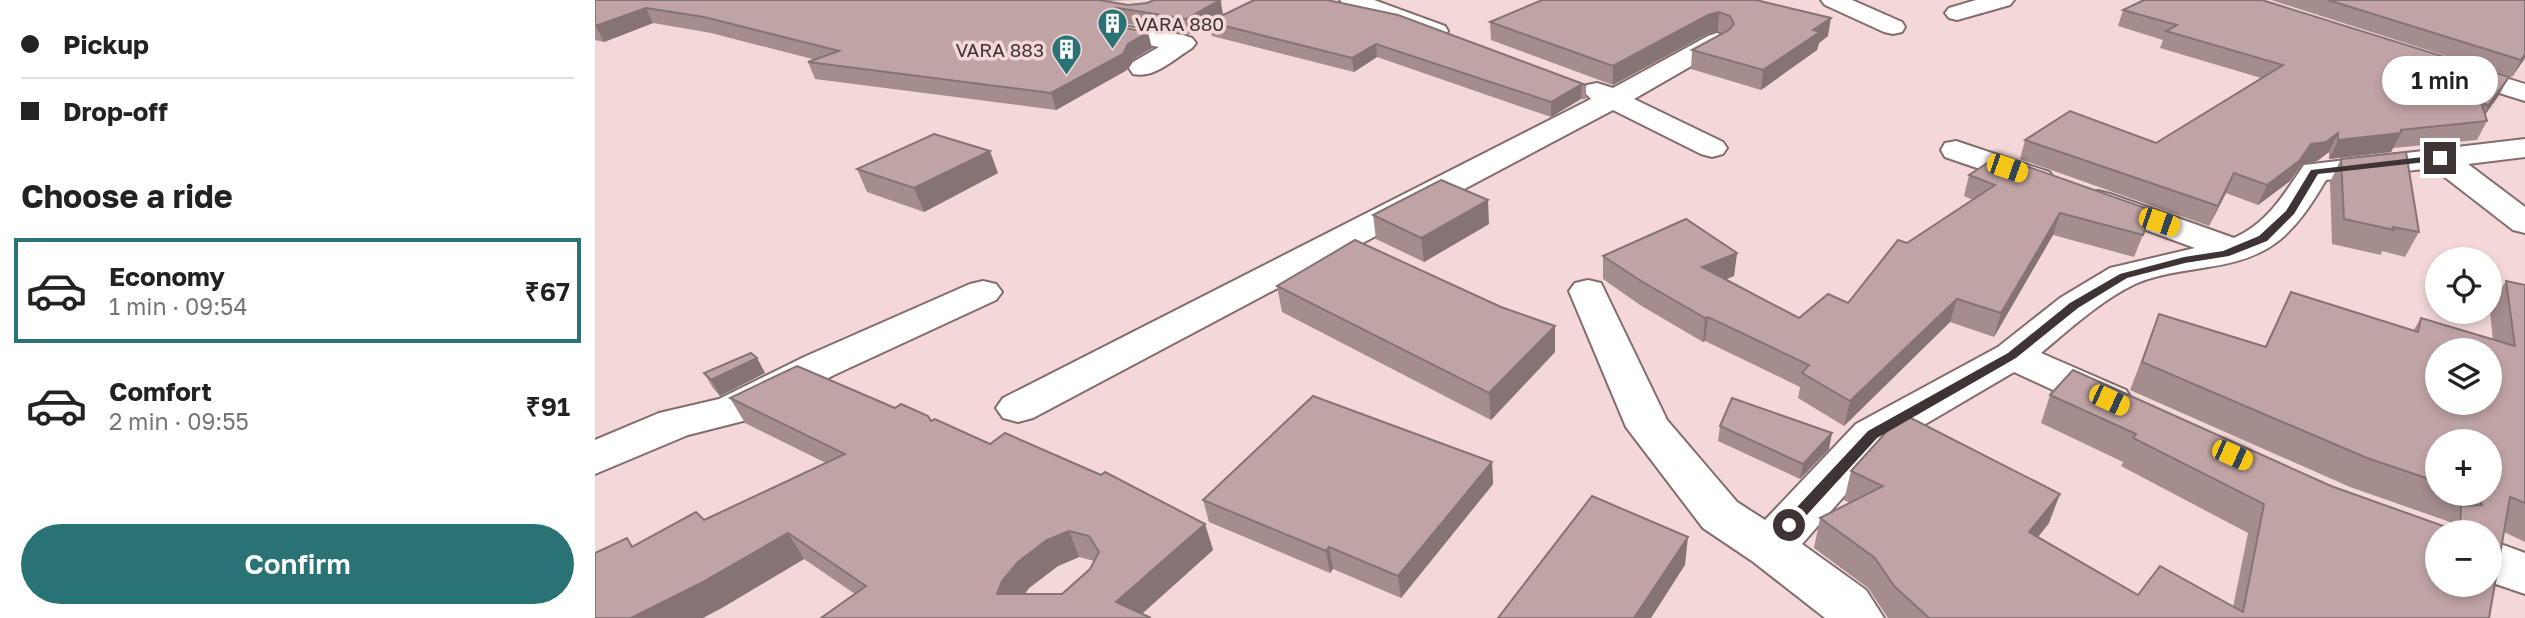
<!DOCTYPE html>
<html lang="en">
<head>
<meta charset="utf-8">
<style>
	:root { --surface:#fff; --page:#f6f6f6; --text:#222; --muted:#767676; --line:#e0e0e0; --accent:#297374 }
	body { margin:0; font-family:"Golos Text",sans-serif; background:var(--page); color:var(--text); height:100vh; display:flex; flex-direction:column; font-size:26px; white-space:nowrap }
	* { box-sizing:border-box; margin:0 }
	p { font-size:23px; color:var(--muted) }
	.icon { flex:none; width:38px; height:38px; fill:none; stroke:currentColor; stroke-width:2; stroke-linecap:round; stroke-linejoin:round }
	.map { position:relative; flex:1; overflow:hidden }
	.panel { display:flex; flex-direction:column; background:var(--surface); width:595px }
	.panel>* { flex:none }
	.hud { display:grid; align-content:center; height:154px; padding:0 21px; background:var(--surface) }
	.tools { position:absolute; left:1830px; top:247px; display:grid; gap:14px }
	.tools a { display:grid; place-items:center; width:77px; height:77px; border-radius:50%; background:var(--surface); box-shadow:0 4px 10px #0003; font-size:35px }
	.end { position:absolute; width:32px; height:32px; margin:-16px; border:9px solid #3f3434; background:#fff; box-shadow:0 0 0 4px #fff }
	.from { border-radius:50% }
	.bubble { position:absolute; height:49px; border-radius:24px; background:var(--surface); box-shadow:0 4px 10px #0003; font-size:23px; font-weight:600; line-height:49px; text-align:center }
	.car { position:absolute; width:21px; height:42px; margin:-21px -10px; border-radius:9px; box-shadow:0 0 5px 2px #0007; background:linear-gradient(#f5c518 24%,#345 0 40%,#f5c518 0 76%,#345 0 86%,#f5c518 0) }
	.hud b { display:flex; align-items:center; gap:24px; height:66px; font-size:26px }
	.hud b+b { border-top:2px solid var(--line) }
	.hud i { width:18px; height:18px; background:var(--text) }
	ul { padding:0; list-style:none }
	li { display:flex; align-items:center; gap:21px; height:105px; margin:0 14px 10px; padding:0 7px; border:4px solid transparent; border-radius:0px }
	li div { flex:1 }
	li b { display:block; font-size:26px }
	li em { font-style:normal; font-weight:600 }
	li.selected { border-color:var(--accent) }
	li>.icon { width:63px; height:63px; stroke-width:1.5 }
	h2 { padding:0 21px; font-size:32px; line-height:84px }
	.button { display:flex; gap:14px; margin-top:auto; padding:14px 21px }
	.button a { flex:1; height:80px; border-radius:42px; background:var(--accent); color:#fff; font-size:28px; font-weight:600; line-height:80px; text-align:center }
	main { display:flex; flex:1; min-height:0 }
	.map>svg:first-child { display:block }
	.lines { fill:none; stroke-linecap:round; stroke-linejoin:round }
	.minor-casing { stroke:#856c6c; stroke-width:4 }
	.minor { fill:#fff; fill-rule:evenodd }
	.wall { fill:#a58d8e; fill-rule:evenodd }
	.shaded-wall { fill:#867374 }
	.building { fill:#c0a4a5; stroke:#867374; stroke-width:2; fill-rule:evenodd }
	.route { fill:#3f3434 }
	.labels { text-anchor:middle; stroke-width:7; stroke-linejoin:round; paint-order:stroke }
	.far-poi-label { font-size:19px; fill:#3f3434; stroke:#f4d8d8; text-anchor:start }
</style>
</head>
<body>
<main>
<section class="panel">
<div class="hud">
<b><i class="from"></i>Pickup</b>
<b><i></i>Drop-off</b>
</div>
<h2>Choose a ride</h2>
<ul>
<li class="selected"><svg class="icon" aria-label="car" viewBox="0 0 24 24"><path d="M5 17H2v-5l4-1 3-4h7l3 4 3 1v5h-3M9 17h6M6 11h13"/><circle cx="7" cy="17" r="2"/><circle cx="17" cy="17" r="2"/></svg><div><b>Economy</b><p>1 min · 09:54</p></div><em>₹67</em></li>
<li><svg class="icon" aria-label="car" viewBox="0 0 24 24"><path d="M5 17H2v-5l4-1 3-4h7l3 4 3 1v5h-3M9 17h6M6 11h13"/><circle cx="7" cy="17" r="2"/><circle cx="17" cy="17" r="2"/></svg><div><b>Comfort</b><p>2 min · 09:55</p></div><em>₹91</em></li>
</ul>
<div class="button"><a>Confirm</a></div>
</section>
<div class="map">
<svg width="1930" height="618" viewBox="0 0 1930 618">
	<rect width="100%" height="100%" fill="#f4d8d8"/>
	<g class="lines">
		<defs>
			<g id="minor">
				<path d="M745,0H779L850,26L853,31L850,36L841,38L832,36L749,5Z"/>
				<path d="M1226,0H1257L1307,22L1310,27L1307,32L1298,34L1289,32L1230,5Z"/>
				<path d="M1381,0H1419L1415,5L1362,20L1354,18L1350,13L1354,8Z"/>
				<path d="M526,26L588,35L597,38L601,43L597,48C579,59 559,79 538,74L534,68L538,62L564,47L517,38L514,33L517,28Z"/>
				<path d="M1122,33L1131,36L1135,41L1131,46L1039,99L1128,142L1132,148L1128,154L1117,157L1106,154L1018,110L438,418L423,422L408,418L401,408L408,398L996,99L988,91L992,85L1002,83L1018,88L1113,36Z"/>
				<path d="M1859,62L1930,84V101L1850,76L1846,70L1850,64Z"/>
				<path d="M1930,139V157L1873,164L1930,207V233L1918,230L1838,168L1731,180C1699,234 1677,258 1613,267C1590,271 1562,274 1540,284C1505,301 1475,329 1446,353L1531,390L1537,400L1531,410L1516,414L1501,410L1419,372L1293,446L1207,544L1271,590L1289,618H1230L1157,561L1108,528L1031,427L974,291L980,283L993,280L1006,283L1072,420L1142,502L1170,520L1261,424L1403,347L1465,298L1515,268L1600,248L1491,208L1486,201L1491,194L1503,191L1515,194L1639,238C1673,223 1689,194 1709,165Z"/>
				<path d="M1361,141L1454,172L1459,179L1454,186L1443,189L1350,157L1346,150L1350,143Z"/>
				<path d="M388,281L401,284L407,292L401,300L239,375L152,420L93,435L0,474V440L64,413L124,399L209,357L375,284Z"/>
				<path d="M1895,540L1930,553V594L1895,582Z"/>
			</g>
		</defs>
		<use href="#minor" class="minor-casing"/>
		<use href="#minor" class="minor"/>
	</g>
	<g class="wall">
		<path d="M1,0H542L508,1L533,5L626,0L628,15L659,0L991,85V99H986L956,117L782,57L759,72L617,36L614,23L594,34L526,23L516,26L557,48L537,60L532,70L461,110L220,79L213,62L221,60L116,33L58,23L9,42L0,40V1Z"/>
		<path d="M1546,0H1667L1904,95L1890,114L1892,121L1882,140L1798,148L1796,152L1734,159V152L1722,161L1707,164L1695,181L1663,205L1631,193L1614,226L1425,159L1430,140L1561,143L1666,78L1565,48L1568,40L1523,26L1528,10L1545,2Z"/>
		<path d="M1676,0H1930V58L1917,77Z"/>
		<path d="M1169,2L1233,36L1224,43L1222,50L1166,90L1096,69L1097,50L1129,33L1123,31L1112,34L1018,85L896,40L895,22Z"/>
		<path d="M1746,159L1824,232L1810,257L1787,251L1786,255L1737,244L1735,182Z"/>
		<path d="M262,169L403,173L329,212L272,192Z"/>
		<path d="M1374,175L1548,235L1539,257L1458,235L1399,337L1355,322L1249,426L1203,398L1205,387L1110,341L1108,342L1045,305L1008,279V256L1142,253L1139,276L1131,279L1204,318L1253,303L1312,243L1378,200L1369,196Z"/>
		<path d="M778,215L894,224L829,262L781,239Z"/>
		<path d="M1911,281L1930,285V542L1909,532L1894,618H1293L1273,588L1219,548L1225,518L1255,503L1249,500L1256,471L1454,523L1443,537L1543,595L1638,607L1653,533L1526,466L1528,462L1446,423L1455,395L1736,486L1851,527L1855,522L1755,487L1535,390L1564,314L1670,346L1696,292L1818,331L1826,318L1898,340L1895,312V306ZM1843,441L1895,494H1843Z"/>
		<path d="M682,286L906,307L960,326V352L896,420L687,312Z"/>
		<path d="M162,358L170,373L125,396L118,388L109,373Z"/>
		<path d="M135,398L300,408L610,524L618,550L547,614L260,594L209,559L125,609L38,546L109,520L231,463L150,423ZM484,557L499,561L495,569L467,594H430L434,588L463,566Z"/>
		<path d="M1125,426L1234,449L1205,479L1123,441Z"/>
		<path d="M897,462L898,484L806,598L738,569L735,573L614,522L608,500Z"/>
	</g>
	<g class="shaded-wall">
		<path d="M625,0L628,15L594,34L591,19Z"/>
		<path d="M51,8L58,23L9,42L1,26Z"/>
		<path d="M523,8L526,23L516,25L512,34L508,19L513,10Z"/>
		<path d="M1124,12L1123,31L1112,34L1018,85V66L1113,15Z"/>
		<path d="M1236,18L1233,36L1224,43L1222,50L1166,90L1168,70L1218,30Z"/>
		<path d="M553,32L557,48L537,60L532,70L461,110L456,93L533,44Z"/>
		<path d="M781,44L782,57L759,72L757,58Z"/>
		<path d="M1930,54V58L1917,77L1926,60Z"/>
		<path d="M1914,77L1904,95L1883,125L1893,106Z"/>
		<path d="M987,84L986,99L956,117V102Z"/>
		<path d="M1743,133L1734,152L1722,161L1707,164L1695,181L1663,205L1672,185L1716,144Z"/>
		<path d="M1806,133L1796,152L1734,159L1743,140Z"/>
		<path d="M395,151L403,173L329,212L319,188Z"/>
		<path d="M1639,173L1631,193L1614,226L1623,206Z"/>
		<path d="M893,200L894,224L829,262L826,238Z"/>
		<path d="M1465,213L1458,235L1399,337L1406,313Z"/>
		<path d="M1142,253L1139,276L1105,290L1107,267Z"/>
		<path d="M1362,299L1355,322L1249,426L1255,401Z"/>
		<path d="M1113,317L1110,341L1108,342L1110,318Z"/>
		<path d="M960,326V352L896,420L894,393Z"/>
		<path d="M162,358L170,373L125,396L116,380Z"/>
		<path d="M1237,433L1234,449L1205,479L1208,464Z"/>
		<path d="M897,462L898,484L806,598L803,576Z"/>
		<path d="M1465,494L1454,523L1424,561L1434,532Z"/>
		<path d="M610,524L618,550L542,618L521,602Z"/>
		<path d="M474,531L484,557L463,566L434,588L419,607L402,594L407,581L423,562L452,540Z"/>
		<path d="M193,533L209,559L125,609L108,618H36Z"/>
		<path d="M1093,537L1090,565L1056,618H1039Z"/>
		<path d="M734,547L738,569L735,573L731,551Z"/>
	</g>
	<g class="building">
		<path d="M1,0H504L533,5L552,3L559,0H625L591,19L523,8L513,10L508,19L513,25L553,32L533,44L528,54L456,93L213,62L244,51L109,17L51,8L0,26V1Z"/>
		<path d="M659,0H732L803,15L991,85L987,84L956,102L781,44L757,58L614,22Z"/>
		<path d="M947,0H1161L1236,18L1218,30L1225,32L1168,70L1097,50L1134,30L1139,24L1135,16L1124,12L1113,15L1018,66L895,22Z"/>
		<path d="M1549,0H1667L1914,77L1893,106L1886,101L1892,121L1806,130V133L1743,140V133L1731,142L1716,144L1704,161L1672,185L1639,173L1623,206L1430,140L1475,111L1561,143L1688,65L1571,31L1582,25L1528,10Z"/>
		<path d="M1733,0H1930V54L1926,60Z"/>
		<path d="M339,134L395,151L319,188L262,169Z"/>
		<path d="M1811,152L1824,232L1798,227L1799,230L1749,219L1746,159Z"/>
		<path d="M1403,156L1556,210L1548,235L1465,213L1406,313L1362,299L1255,401L1207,373L1214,365L1113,317L1110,318L1046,281L1008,256L1091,219L1142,253L1107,267L1204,318L1233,294L1253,303L1303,240L1312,243L1400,185L1374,175Z"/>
		<path d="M846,180L893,200L826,238L778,215Z"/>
		<path d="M760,240L906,307L960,326L894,393L682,286Z"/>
		<path d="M1911,281L1930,285V503L1915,497L1894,618H1334L1299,586L1280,558L1225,518L1288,486L1256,471L1302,420L1310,415L1465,494L1434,532L1543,595L1565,566L1648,612L1669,504L1538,438L1541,434L1455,395L1478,370L1736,486L1865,532L1866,506L1887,505L1882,495L1877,494H1895V441H1843V482L1772,458L1547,362L1564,314L1671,347L1696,292L1823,332L1826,318L1920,346ZM1843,350H1895V402H1843ZM1843,532H1895V584H1843Z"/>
		<path d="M156,353L162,358L116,380L109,373Z"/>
		<path d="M202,366L300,408L306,404L333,416L336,421L340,419L395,444L410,433L506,475L510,472L610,524L521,602L556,618H226L271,586L193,533L106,583L36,618H0V553L32,538L37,547L101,512L109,520L250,454L135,398ZM474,531L494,536L504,552L495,569L467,594H402L407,581L423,562L452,540Z"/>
		<path d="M718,396L897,462L803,576L734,547L731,551L608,500Z"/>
		<path d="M1137,398L1237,433L1208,464L1125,426Z"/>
		<path d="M997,496L1093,537L1039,618H903Z"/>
	</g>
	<path class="route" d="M1845,155L1850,158L1849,160L1723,174L1699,214L1672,241L1634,256L1590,263L1532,278L1483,308L1421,358L1282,438L1199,529H1189L1187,525L1189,521L1273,431L1413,353L1475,303L1525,274L1589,257L1628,251L1664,236L1691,211L1716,170Z"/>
	<defs>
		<symbol id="building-pin" viewBox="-11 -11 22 30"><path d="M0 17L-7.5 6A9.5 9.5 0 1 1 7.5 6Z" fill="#297374" stroke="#f4d8d8"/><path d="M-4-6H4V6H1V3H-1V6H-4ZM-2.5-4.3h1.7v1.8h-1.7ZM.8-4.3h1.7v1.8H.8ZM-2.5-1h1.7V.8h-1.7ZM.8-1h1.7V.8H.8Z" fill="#fff"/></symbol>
	</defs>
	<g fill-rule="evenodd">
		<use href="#building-pin" x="500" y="6" width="35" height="47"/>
		<use href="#building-pin" x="454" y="32" width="35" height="47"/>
	</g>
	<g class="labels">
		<g class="far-poi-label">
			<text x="540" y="31">VARA 880</text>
			<text x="449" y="57" text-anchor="end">VARA 883</text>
		</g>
	</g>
</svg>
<div class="tools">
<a><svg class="icon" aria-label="locate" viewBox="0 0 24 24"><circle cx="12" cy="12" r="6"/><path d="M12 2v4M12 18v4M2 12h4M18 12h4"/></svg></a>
<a><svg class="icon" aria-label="layers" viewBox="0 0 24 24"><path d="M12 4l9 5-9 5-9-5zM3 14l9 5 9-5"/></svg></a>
<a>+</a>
<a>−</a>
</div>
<i class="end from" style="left:1194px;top:525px"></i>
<i class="end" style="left:1845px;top:158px"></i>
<div class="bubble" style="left:1787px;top:56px;width:116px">1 min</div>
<i class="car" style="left:1412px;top:168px;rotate:109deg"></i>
<i class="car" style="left:1564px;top:222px;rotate:109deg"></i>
<i class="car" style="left:1514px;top:400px;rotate:115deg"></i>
<i class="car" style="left:1637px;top:455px;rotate:114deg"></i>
</div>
</main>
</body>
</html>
